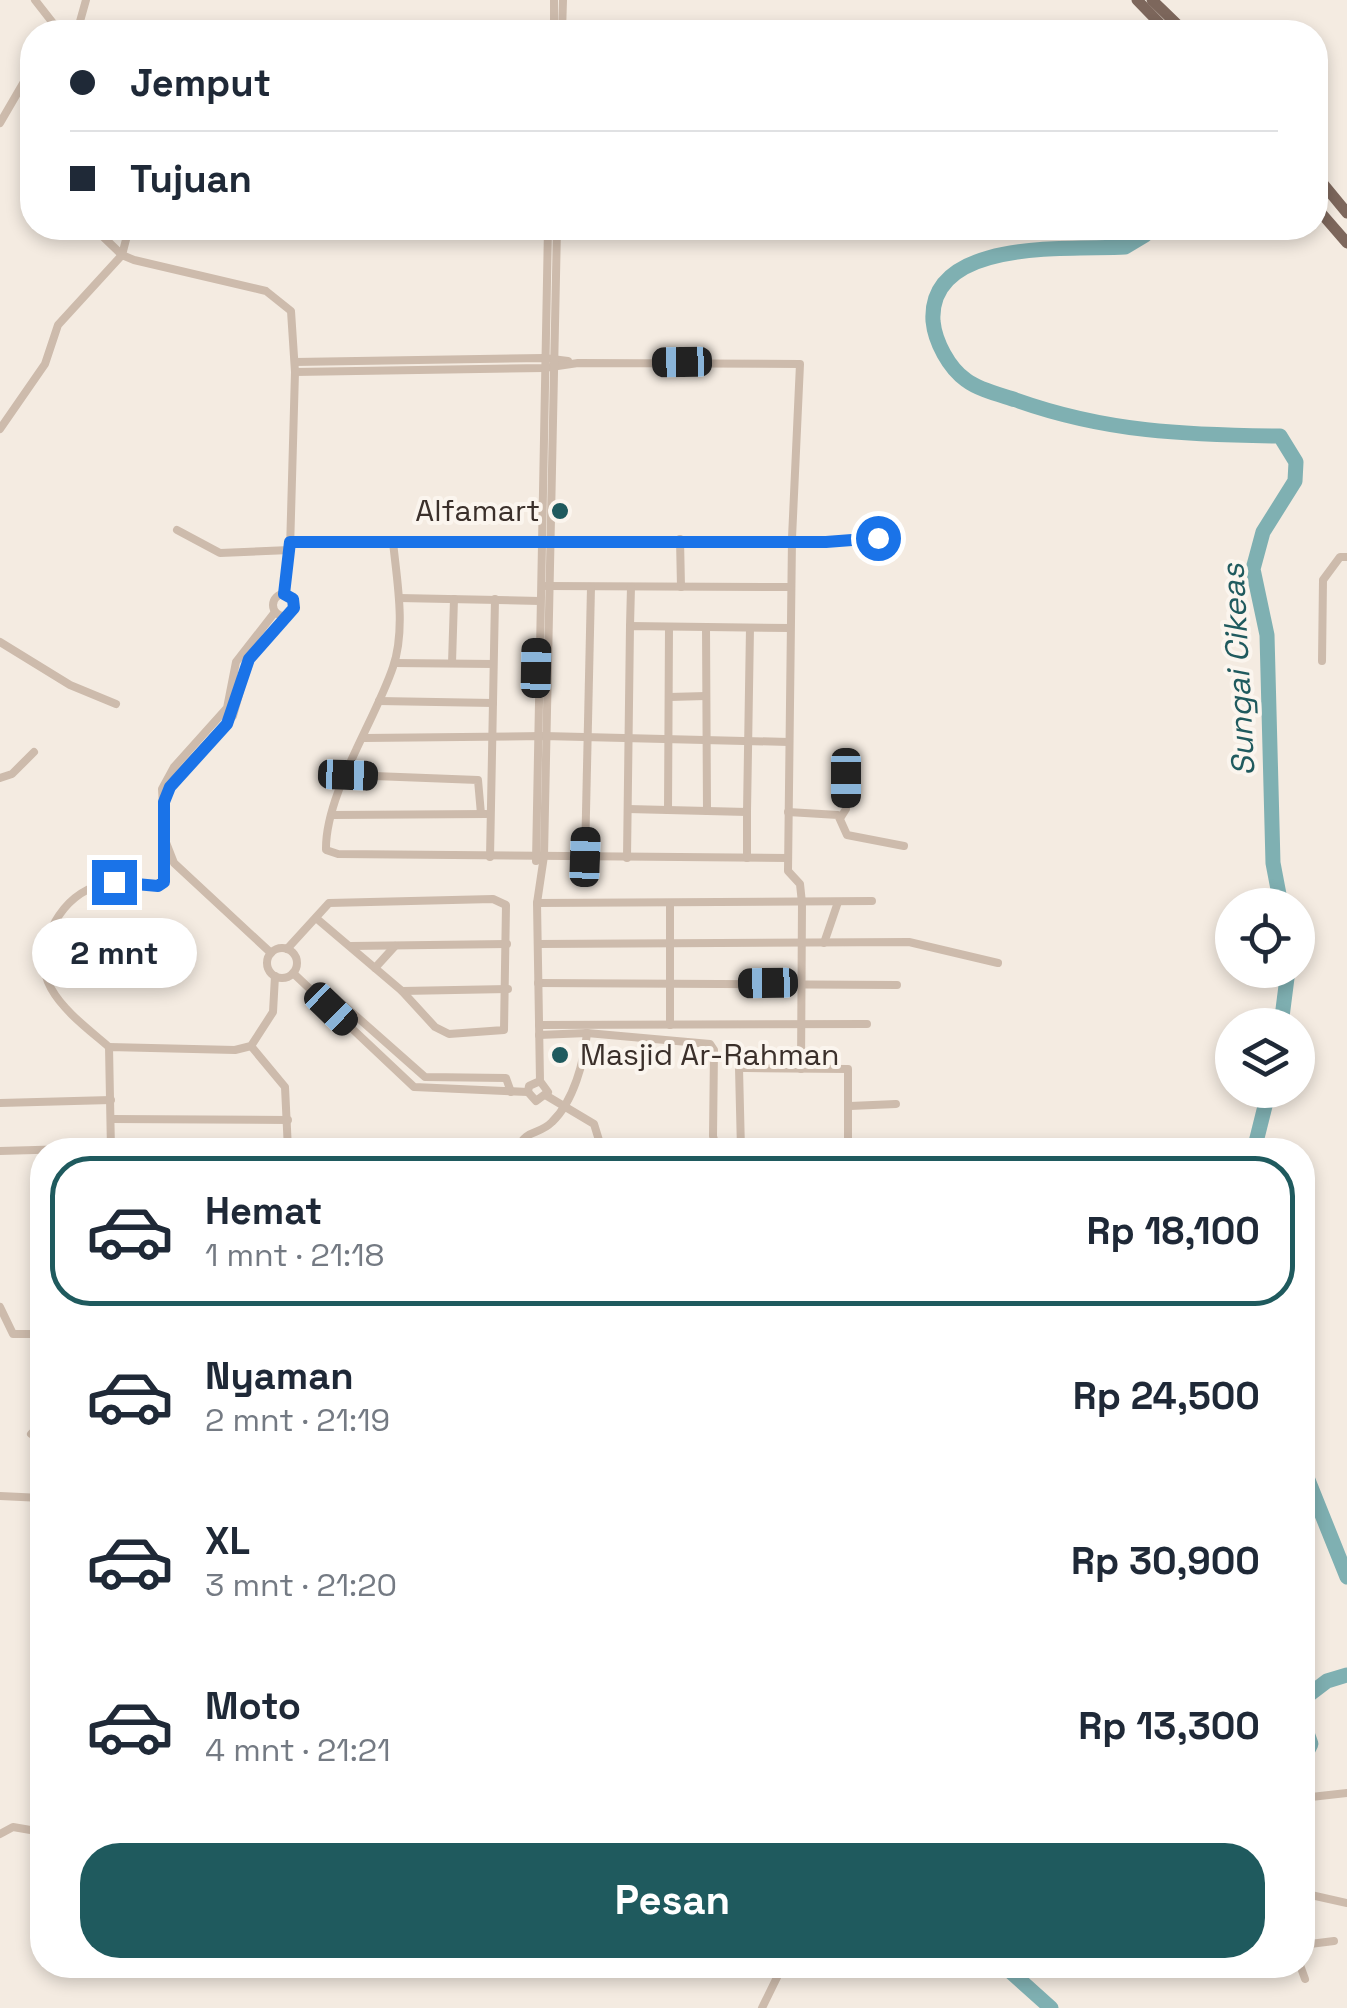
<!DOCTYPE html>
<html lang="id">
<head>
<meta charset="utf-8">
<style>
	:root { --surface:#fff; --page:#f6f6f7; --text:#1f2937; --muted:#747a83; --line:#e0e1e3; --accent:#1f5a5e }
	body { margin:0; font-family:"Space Grotesk",sans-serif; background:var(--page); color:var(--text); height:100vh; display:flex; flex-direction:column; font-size:38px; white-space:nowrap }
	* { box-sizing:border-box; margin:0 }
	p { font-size:32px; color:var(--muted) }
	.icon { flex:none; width:55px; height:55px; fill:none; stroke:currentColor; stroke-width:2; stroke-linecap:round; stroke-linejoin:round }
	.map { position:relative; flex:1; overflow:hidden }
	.sheet { position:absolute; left:30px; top:1138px; width:1285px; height:840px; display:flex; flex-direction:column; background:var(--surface); border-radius:40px; box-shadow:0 5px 15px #0003 }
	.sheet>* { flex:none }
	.guide { position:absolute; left:20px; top:20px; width:1308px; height:220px; border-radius:40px; box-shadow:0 5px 15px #0003; display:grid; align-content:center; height:220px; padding:0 50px; background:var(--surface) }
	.controls { position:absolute; left:1215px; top:888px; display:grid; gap:20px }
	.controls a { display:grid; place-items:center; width:100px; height:100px; border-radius:50%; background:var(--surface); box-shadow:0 5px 15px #0003; font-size:50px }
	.end { position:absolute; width:45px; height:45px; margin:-22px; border:12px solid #1a73e8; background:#fff; box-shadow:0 0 0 5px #fff }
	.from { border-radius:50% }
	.bubble { position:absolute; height:70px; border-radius:35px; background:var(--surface); box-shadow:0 5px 15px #0003; font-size:32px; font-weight:700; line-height:70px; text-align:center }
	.car { position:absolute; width:30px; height:60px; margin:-30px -15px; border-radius:12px; box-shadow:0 0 8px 2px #0007; background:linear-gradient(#222 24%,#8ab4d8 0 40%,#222 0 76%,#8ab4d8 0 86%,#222 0) }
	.guide b { display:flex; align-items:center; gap:35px; height:95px; font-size:38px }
	.guide b+b { border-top:2px solid var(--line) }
	.guide i { width:25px; height:25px; background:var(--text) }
	ul { padding:18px 0 0; list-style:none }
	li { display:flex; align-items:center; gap:30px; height:150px; margin:0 20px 15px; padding:0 30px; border:5px solid transparent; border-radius:40px }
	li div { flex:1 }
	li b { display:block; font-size:38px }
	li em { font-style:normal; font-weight:700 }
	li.on { border-color:var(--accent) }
	li>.icon { width:90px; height:90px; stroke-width:1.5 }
	.primary-button { display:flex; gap:20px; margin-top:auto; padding:20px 50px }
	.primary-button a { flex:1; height:115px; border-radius:40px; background:var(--accent); color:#fff; font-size:40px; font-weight:700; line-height:115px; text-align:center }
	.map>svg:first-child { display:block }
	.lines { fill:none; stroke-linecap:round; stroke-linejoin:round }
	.river { stroke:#7fb0b2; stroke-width:15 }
	.street { stroke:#cdbbac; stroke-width:8 }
	.primary { stroke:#7d675c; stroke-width:11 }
	.route { stroke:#1a73e8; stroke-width:12 }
	.poi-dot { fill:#1f5a5e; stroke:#fbf5ee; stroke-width:4 }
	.labels { text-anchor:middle; stroke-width:8; stroke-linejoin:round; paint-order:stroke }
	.poi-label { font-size:30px; fill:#3b302b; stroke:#fbf5ee; text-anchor:end }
	.water-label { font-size:32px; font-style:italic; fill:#1f5a5e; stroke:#fbf5ee }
</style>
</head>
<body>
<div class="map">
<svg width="1347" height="2008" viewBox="0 0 1347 2008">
	<rect width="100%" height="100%" fill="#f4ebe1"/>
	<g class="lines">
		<g class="river">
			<path d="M1148,228L1145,235L1125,247C1071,250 928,237 933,321C935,342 949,368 966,380C979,390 1001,395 1016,400C1106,432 1186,435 1280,436L1296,462L1295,481L1263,532L1253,569L1267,635L1273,863L1281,905"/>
			<path d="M1281,1025L1288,970"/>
			<path d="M1254,1150L1269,1090"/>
			<path d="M1302,1465L1347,1577"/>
			<path d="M1302,1700L1327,1681L1347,1675"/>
			<path d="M1302,1719L1311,1744L1302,1762"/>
			<path d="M1003,1965L1051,2008"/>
		</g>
		<g class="street">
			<path d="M35,0L60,32"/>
			<path d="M77,32L86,0"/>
			<path d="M554,32V0"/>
			<path d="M562,32L563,0"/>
			<path d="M0,123L32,68"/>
			<path d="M94,228L122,255L134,260L266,291L291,311L295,372L290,550L285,594"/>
			<path d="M295,362L544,358L568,361"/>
			<path d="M295,372L544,368L578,363L800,364L792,538L788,871L800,884L802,903L801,1069"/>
			<path d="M0,429L45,364L58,325L122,255L129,228"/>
			<path d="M177,530L220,553L290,550"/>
			<path d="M680,539L681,587"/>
			<path d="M290,542H826L878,537"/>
			<path d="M393,542C397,581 406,629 393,667C375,721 325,794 326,850L338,854L788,858"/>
			<path d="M546,586L791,587"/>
			<circle cx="284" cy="605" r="11"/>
			<path d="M399,598L540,601"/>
			<path d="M630,626L631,587"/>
			<path d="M706,627L707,811"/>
			<path d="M0,642L70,685L116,704"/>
			<path d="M1322,661L1323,580L1340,557H1347"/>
			<path d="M395,663L493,664"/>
			<path d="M452,663L454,599"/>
			<path d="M669,697L706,696"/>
			<path d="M379,701L493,703"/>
			<path d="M364,738L544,736L789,742"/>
			<path d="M348,775L478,780L481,814"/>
			<path d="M0,778L12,774L34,752"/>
			<path d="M165,798L179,773L233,716L249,659L288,615"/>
			<path d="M628,809L747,812L750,628"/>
			<path d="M668,810L669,627"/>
			<path d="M747,812V858"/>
			<path d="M788,812L838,815L847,835L904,846"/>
			<path d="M333,815L486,814"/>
			<path d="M841,817L846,809V778"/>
			<path d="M490,857L495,599"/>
			<path d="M585,857L591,587"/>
			<path d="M627,858L630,626L790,628"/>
			<path d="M536,861L548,228"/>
			<path d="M537,903L872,901"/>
			<path d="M316,918L402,991L508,989"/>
			<path d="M824,943L838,902"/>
			<path d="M538,944L909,942L998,963"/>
			<path d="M351,946L507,944"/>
			<circle cx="282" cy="963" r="15"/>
			<path d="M287,949L329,903L493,899L506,905L504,1030L449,1034L435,1027L402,991"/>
			<path d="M271,953L174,863L165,840L162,789L174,767L227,708L236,662L275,612"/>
			<path d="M375,968L395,946"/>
			<path d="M293,973L414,1087L528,1092"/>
			<path d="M538,983L897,985"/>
			<path d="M313,992L322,986L425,1077L506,1078L511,1092"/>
			<path d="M539,1025L867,1024"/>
			<path d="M670,1025V903"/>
			<path d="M539,1035L587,1033L710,1044L714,1050L713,1136L717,1150"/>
			<path d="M251,1046L285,1087L288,1150"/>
			<path d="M109,1047C68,1012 21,980 55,922C65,904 81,890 102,884C123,878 142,886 162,885L166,851"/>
			<path d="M540,1081L529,1086L528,1092L536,1101L548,1092L540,1081L537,903L544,856L557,228"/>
			<path d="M547,1096L594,1124L602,1150"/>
			<path d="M0,1103L111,1100"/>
			<path d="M850,1106L896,1104"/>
			<path d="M111,1119L288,1120"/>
			<path d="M741,1145L893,1148"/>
			<path d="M111,1150L109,1047L235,1050L251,1046L273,1012L275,976"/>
			<path d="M516,1150C528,1127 538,1136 552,1122C574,1101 584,1061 587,1033"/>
			<path d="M741,1150L739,1068H746L848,1069V1145"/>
			<path d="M0,1151L70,1149"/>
			<path d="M0,1307L13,1334H42"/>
			<path d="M31,1434L39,1426L42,1376"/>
			<path d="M0,1496L42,1498"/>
			<path d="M1302,1807L1311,1797L1347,1793"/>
			<path d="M0,1834L13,1827L42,1832"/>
			<path d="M1302,1893L1347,1903"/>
			<path d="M1302,1945L1334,1941"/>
			<path d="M1300,1965L1305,1979"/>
			<path d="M762,2008L783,1965"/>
		</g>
		<g class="primary">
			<path d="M1137,0L1168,32"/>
			<path d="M1152,0L1185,32"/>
			<path d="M1315,174L1347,213"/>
			<path d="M1315,206L1347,243"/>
		</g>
	</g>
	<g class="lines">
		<path class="route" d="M114,882L158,886L164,882V802L170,787L227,724L249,659L294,608L293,599L284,594L290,542H826L878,538"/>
	</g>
	<g class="poi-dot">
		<circle cx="560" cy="511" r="10"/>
		<circle cx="560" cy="1055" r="10"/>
	</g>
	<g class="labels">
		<g class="poi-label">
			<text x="540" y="521">Alfamart</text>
			<text x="580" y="1065" text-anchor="start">Masjid Ar-Rahman</text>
		</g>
		<g class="water-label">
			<text transform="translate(1238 670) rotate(-93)" y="11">Sungai Cikeas</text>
		</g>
	</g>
</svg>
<div class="controls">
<a><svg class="icon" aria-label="locate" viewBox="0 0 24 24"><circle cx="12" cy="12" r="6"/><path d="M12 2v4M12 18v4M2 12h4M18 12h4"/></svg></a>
<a><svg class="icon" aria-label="layers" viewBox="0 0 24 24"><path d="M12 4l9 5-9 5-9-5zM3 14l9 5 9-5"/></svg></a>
</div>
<i class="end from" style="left:878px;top:538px"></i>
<i class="end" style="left:114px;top:882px"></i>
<div class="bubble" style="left:32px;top:918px;width:165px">2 mnt</div>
<i class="car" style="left:682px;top:362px;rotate:269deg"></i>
<i class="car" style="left:536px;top:668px;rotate:1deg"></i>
<i class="car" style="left:348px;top:775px;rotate:92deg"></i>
<i class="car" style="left:846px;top:778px;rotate:180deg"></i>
<i class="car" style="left:585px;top:857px;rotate:2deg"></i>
<i class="car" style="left:768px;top:983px;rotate:269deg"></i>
<i class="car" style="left:331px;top:1009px;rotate:134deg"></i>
<div class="guide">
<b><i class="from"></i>Jemput</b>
<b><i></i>Tujuan</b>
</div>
<section class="sheet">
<ul>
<li class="on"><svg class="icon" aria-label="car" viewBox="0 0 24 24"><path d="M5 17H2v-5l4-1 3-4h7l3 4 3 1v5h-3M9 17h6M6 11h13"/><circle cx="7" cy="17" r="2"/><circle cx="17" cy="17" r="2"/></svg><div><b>Hemat</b><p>1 mnt · 21:18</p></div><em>Rp 18,100</em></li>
<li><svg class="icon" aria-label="car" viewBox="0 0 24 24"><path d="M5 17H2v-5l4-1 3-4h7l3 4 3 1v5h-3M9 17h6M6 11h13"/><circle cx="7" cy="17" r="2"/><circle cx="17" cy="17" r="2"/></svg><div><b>Nyaman</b><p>2 mnt · 21:19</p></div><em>Rp 24,500</em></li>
<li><svg class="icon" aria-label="car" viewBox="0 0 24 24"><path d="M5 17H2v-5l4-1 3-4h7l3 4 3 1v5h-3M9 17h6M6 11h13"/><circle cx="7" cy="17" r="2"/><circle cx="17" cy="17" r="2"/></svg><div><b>XL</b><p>3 mnt · 21:20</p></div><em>Rp 30,900</em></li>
<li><svg class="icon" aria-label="car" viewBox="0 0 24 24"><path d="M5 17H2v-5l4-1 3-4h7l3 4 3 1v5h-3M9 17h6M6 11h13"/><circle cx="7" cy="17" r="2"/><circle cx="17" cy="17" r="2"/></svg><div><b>Moto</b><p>4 mnt · 21:21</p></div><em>Rp 13,300</em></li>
</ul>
<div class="primary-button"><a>Pesan</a></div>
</section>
</div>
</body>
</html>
